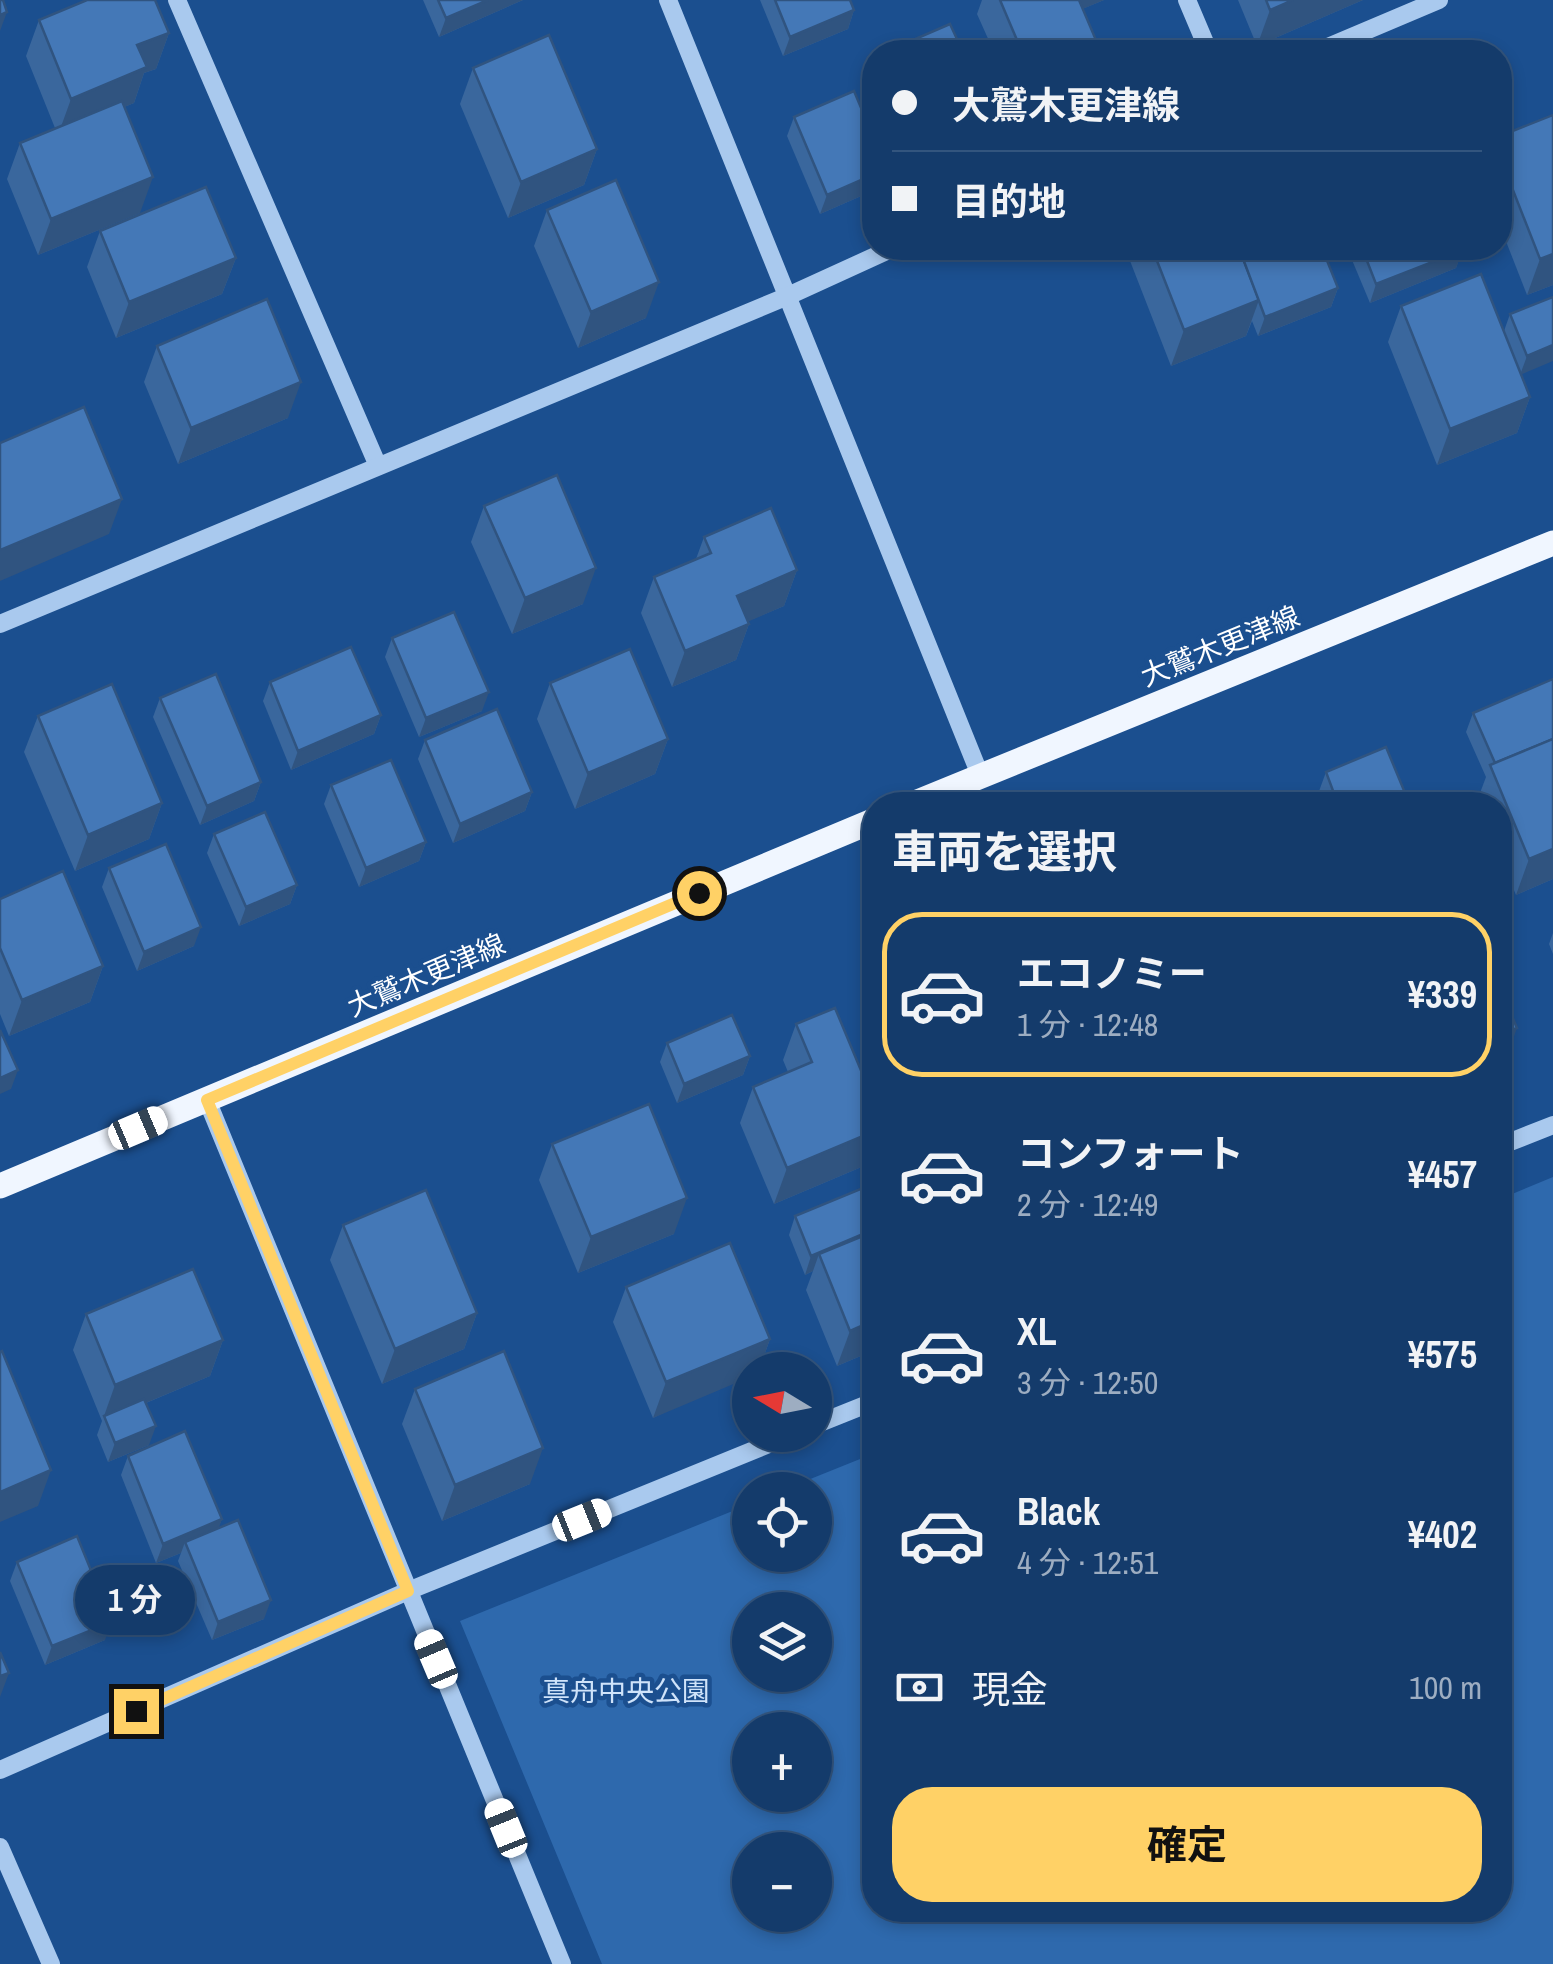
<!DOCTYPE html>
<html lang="ja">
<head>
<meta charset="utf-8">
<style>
	:root { --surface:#143b6b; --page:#214673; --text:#f1f3f6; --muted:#9dadc1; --line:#33557e; --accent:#ffd166 }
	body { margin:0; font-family:"Archivo Narrow","Noto Sans JP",sans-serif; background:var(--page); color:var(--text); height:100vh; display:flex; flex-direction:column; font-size:38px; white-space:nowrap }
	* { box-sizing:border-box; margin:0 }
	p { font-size:32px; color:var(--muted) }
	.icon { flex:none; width:55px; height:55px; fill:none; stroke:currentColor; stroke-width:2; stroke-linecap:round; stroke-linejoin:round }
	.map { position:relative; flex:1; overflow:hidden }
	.sheet { position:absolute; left:862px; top:792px; width:650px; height:1130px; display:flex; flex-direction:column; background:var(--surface); border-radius:40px; box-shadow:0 5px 15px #0003,0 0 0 2px var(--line) }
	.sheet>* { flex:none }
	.guide { position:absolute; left:862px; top:40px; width:650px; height:220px; border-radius:40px; box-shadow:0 5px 15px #0003,0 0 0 2px var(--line); display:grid; align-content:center; height:220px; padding:0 30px; background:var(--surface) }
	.needle { width:65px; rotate:280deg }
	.buttons { position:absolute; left:732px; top:1352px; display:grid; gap:20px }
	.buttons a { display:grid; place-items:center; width:100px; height:100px; border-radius:50%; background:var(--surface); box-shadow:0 5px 15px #0003,0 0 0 2px var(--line); font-size:50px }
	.end { position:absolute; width:45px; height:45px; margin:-22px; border:12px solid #ffd166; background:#111; box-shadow:0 0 0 5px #111 }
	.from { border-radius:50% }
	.bubble { position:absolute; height:70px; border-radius:35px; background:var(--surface); box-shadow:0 5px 15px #0003,0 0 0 2px var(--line); font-size:32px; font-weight:700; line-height:70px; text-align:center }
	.car { position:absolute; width:30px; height:60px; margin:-30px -15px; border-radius:12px; box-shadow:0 0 8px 2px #0007; background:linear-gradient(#fff 24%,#345 0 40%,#fff 0 76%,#345 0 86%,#fff 0) }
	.guide b { display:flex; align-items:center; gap:35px; height:95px; font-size:38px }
	.guide b+b { border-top:2px solid var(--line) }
	.guide i { width:25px; height:25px; background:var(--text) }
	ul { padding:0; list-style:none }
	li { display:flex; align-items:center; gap:30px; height:165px; margin:0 20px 15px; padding:0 10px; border:5px solid transparent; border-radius:40px }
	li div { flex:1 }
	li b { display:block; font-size:38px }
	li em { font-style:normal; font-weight:700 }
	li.current { border-color:var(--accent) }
	li>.icon { width:90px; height:90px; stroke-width:1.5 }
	h2 { padding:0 30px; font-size:45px; line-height:120px }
	.pay { display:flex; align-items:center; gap:25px; height:110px; padding:0 30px; font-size:38px }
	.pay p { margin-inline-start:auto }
	.button { display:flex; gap:20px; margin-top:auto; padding:20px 30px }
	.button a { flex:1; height:115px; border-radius:40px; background:var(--accent); color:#111; font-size:40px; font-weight:700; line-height:115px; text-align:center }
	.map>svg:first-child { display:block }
	.green { fill:#2e69ad; fill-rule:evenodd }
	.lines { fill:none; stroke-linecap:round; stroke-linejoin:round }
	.minor { stroke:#a9c9ee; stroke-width:18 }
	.major { stroke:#f0f6ff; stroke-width:25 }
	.wall { fill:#3a679d }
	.shaded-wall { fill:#305480 }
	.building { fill:#4478b7; stroke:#305480; stroke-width:2.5 }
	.route { stroke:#ffd166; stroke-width:12 }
	.labels { text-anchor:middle; stroke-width:9; stroke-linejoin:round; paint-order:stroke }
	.street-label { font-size:28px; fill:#fff; stroke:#1b4f8f }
	.park-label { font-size:28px; fill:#cfe3fa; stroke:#1b4f8f }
</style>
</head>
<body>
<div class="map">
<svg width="1553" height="1964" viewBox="0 0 1553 1964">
	<rect width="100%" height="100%" fill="#1b4f8f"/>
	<path class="green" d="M1553,1177V1964H602L460,1621L750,1504V1555H815V1490H783L875,1453V1910H1500V1199ZM750,1610H815V1675H750ZM750,1730H815V1795H750ZM750,1850H815V1915H750Z"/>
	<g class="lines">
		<g class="minor">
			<path d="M177,0L378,466"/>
			<path d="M668,0L980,775"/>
			<path d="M1187,0L1209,52"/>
			<path d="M1316,52L1439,0"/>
			<path d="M0,624L788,296L893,248"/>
			<path d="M207,1100L562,1964"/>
			<path d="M1500,1146L1553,1125"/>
			<path d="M815,1425L875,1401"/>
			<path d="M0,1770L408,1591L791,1435"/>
			<path d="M0,1847L51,1964"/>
		</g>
		<g class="major">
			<path d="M910,805L1553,543"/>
			<path d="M0,1186L875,820"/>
		</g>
	</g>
	<g class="wall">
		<path d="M423,0H523L439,37Z"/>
		<path d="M760,0H850L854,10L848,29L783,56Z"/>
		<path d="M982,0H1104L1082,9L1101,52H994L977,14Z"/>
		<path d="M1238,0H1363L1257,46Z"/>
		<path d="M39,20L169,33L156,69L144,73L134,103L124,107L140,213L38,255L7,179L20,143L55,128L26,56Z"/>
		<path d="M473,68L597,149L584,185L508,218L460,104Z"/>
		<path d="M1553,115V285L1527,295L1500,226V136Z"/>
		<path d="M794,117L875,141V190L820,214L787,136Z"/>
		<path d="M547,210L646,318L578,348L534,246Z"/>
		<path d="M100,231L236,258L222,294L116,338L87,267Z"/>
		<path d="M1125,248H1322L1338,288L1331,307L1258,336L1252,321L1246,336L1171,366Z"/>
		<path d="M1347,248H1463L1456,268L1370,303Z"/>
		<path d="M1553,297L1521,374L1530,397L1517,433L1437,465L1388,342L1401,306L1504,331L1510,314Z"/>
		<path d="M157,346L288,418L178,464L144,382Z"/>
		<path d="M484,506L583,604L512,634L471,542Z"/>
		<path d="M704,537L797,570L784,606L748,621L749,624L736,660L672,687L641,613L654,577L696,559Z"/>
		<path d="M392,638L482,711L419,737L385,657Z"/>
		<path d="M270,682L381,715L374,734L291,770L263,701Z"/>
		<path d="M550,683L668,739L655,774L575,809L537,719Z"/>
		<path d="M160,698L261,782L254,801L200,825L153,717Z"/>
		<path d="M1473,713L1553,879L1516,895L1500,857V805H1479L1477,801L1486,777L1466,732Z"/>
		<path d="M38,716L162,803L149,839L75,871L24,752Z"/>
		<path d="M425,740L532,792L525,811L453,843L418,759Z"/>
		<path d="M1326,772L1410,805H1314Z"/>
		<path d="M331,785L426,842L419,861L359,887L324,804Z"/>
		<path d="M214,834L297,885L290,904L239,926L207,853Z"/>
		<path d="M109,868L194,946L137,971L102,887Z"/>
		<path d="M0,899L103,966L90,1002L9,1036L0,1014Z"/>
		<path d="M1553,933V954L1549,944Z"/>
		<path d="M796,1024L875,1104V1153L871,1163L774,1204L740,1123L753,1087L788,1072L783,1060Z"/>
		<path d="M667,1043L750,1056L743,1075L677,1103L660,1062Z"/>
		<path d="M552,1144L674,1234L578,1273L539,1180Z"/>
		<path d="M875,1183V1350L837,1366L806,1290L813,1271L805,1275L789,1235L795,1216Z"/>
		<path d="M343,1225L477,1313L464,1349L382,1384L330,1260Z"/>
		<path d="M626,1287L770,1339L759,1370H750L653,1418L613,1322Z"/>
		<path d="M86,1314L223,1340L210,1376L146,1403L149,1445L108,1462L97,1435L102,1421L73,1350Z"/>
		<path d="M415,1389L530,1484L442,1521L402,1424Z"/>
		<path d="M128,1456L222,1519L218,1528L264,1619L212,1640L178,1561L181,1553L156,1563L121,1475Z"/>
		<path d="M17,1562L105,1640L45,1665L10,1581Z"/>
	</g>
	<g class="shaded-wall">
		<path d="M488,0H523L439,37L446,18Z"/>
		<path d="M1078,0H1104L1073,13Z"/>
		<path d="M1293,0H1363L1257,46L1270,10Z"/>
		<path d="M854,10L848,29L783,56L790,37Z"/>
		<path d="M7,12L0,31V15Z"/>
		<path d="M169,33L156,69L144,73L134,103L58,135L71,99L137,45Z"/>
		<path d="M597,149L584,185L508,218L521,182Z"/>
		<path d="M875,174V190L820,214L827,195Z"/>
		<path d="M153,177L140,213L38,255L51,219Z"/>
		<path d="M1463,250L1456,268L1370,303L1376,284Z"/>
		<path d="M1553,254V285L1527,295L1540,259Z"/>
		<path d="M236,258L222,294L116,338L129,302Z"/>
		<path d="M659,282L646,318L578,348L591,312Z"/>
		<path d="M1338,288L1331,307L1258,336L1265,317Z"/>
		<path d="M1259,300L1246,336L1171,366L1184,330Z"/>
		<path d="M1553,345V361L1520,375L1527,356Z"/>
		<path d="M301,382L288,418L178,464L191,428Z"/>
		<path d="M1530,397L1517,433L1437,465L1450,429Z"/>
		<path d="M122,499L109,534L0,581V550Z"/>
		<path d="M596,568L583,604L512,634L525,598Z"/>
		<path d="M797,570L784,606L724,632L737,596Z"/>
		<path d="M749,624L736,660L672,687L685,651Z"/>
		<path d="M489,692L482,711L419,737L426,718Z"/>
		<path d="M381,715L374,734L291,770L298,751Z"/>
		<path d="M668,739L655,774L575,809L588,773Z"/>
		<path d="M261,782L254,801L200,825L207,806Z"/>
		<path d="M532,792L525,811L453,843L460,824Z"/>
		<path d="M162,803L149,839L75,871L88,835Z"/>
		<path d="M426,842L419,861L359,887L366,868Z"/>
		<path d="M1553,849V879L1516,895L1529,859Z"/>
		<path d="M297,885L290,904L239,926L246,907Z"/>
		<path d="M201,927L194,946L137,971L144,952Z"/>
		<path d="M103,966L90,1002L9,1036L22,1000Z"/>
		<path d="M1517,1028L1504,1064L1500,1066V1035Z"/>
		<path d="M750,1056L743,1075L677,1103L684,1084Z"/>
		<path d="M18,1070L11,1089L0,1094V1078Z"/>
		<path d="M875,1131V1153L871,1163L774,1204L787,1168Z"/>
		<path d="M687,1198L674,1234L578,1273L591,1237Z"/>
		<path d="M875,1229V1245L819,1254L813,1271L805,1275L811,1256Z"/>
		<path d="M477,1313L464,1349L382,1384L395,1349Z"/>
		<path d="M875,1320V1350L837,1366L850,1331Z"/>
		<path d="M770,1339L759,1370H750V1377L653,1418L666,1382Z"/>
		<path d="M223,1340L210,1376L105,1420L104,1416L115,1385Z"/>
		<path d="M156,1426L149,1445L108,1462L115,1443Z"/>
		<path d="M543,1448L530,1484L442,1521L455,1485Z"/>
		<path d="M51,1470L38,1506L0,1522V1492Z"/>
		<path d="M222,1519L215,1538L185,1542L181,1553L156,1563L163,1544Z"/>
		<path d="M271,1600L264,1619L212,1640L218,1622Z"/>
		<path d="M112,1622L105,1640L45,1665L52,1646Z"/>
		<path d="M9,1673L0,1697V1676Z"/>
	</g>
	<g class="building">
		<path d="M0,0H3L7,12L0,15Z"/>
		<path d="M87,0H155L169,33L137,45L147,67L71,99L39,20Z"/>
		<path d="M438,0H488L446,18Z"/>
		<path d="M775,0H850L854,10L790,37Z"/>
		<path d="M1000,0H1079L1101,52H1022Z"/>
		<path d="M1266,0H1293L1270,10Z"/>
		<path d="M950,24L963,52H902L899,46Z"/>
		<path d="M549,35L597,149L521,182L473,68Z"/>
		<path d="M854,91L875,141V174L827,195L794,117Z"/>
		<path d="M122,101L153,177L51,219L20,143Z"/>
		<path d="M1553,115V254L1540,259L1500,157V136Z"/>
		<path d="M616,180L659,282L591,312L547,210Z"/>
		<path d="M206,187L236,258L129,302L100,231Z"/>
		<path d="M1152,248H1239L1259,300L1184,330Z"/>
		<path d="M1239,248H1322L1338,288L1265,317Z"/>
		<path d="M1362,248H1463V250L1376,284Z"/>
		<path d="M1481,274L1530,397L1450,429L1401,306Z"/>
		<path d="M1553,297V345L1527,356L1510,314Z"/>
		<path d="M267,299L301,382L191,428L157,346Z"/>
		<path d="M84,407L122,499L0,550V443Z"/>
		<path d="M557,475L596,568L525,598L484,506Z"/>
		<path d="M771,508L797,570L737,596L749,624L685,651L654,577L711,553L704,537Z"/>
		<path d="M454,612L489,692L426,718L392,638Z"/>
		<path d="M351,647L381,715L298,751L270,682Z"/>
		<path d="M630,649L668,739L588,773L550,683Z"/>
		<path d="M216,674L261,782L207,806L160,698Z"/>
		<path d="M1553,679V739L1495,763L1473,713Z"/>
		<path d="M112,684L162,803L88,835L38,716Z"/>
		<path d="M497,709L532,792L460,824L425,740Z"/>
		<path d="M1553,739V849L1529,859L1490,765Z"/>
		<path d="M1386,747L1410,805H1315L1335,796L1326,772Z"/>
		<path d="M391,760L426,842L366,868L331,785Z"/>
		<path d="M265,812L297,885L246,907L214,834Z"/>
		<path d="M166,844L201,927L144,952L109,868Z"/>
		<path d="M63,871L103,966L22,1000L0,948V899Z"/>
		<path d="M1500,988L1517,1028L1500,1035Z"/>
		<path d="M835,1008L875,1104V1131L787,1168L753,1087L812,1062L796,1024Z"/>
		<path d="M732,1015L750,1056L684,1084L667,1043Z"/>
		<path d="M0,1030L18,1070L0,1078Z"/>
		<path d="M649,1104L687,1198L591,1237L552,1144Z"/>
		<path d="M875,1183V1229L811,1256L795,1216Z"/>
		<path d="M426,1190L477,1313L395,1349L343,1225Z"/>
		<path d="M875,1231V1320L850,1331L819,1254Z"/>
		<path d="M730,1243L770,1339L666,1382L626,1287Z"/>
		<path d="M193,1269L223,1340L115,1385L86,1314Z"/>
		<path d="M2,1351L51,1470L0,1492V1352Z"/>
		<path d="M504,1351L543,1448L455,1485L415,1389Z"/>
		<path d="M144,1399L156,1426L115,1443L104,1416Z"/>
		<path d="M185,1431L222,1519L163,1544L128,1456Z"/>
		<path d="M238,1520L271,1600L218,1622L185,1542Z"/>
		<path d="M77,1536L112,1622L52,1646L17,1562Z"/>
		<path d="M0,1652L9,1673L0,1676Z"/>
	</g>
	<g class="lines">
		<path class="route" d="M136,1711L408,1591L207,1100L699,893"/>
	</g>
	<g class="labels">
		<g class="street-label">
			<text transform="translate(1220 646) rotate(-22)" y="10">大鷲木更津線</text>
			<text transform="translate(426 975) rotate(-23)" y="10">大鷲木更津線</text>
		</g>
		<g class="park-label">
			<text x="626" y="1701">真舟中央公園</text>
		</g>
	</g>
</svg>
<div class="buttons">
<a><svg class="needle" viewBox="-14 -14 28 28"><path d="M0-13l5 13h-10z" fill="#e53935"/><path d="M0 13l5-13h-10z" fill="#9dadc1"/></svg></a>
<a><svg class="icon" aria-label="locate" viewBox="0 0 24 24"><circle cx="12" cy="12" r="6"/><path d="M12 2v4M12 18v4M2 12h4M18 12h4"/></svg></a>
<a><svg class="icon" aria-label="layers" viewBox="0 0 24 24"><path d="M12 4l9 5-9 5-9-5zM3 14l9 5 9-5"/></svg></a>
<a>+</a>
<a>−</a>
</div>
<i class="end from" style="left:699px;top:893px"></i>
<i class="end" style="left:136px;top:1711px"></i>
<div class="bubble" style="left:75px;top:1565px;width:120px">1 分</div>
<i class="car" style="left:138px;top:1128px;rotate:67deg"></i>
<i class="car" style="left:582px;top:1520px;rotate:68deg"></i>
<i class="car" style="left:436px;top:1659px;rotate:337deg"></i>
<i class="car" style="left:506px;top:1828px;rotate:338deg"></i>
<div class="guide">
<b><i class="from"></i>大鷲木更津線</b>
<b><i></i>目的地</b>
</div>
<section class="sheet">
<h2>車両を選択</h2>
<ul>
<li class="current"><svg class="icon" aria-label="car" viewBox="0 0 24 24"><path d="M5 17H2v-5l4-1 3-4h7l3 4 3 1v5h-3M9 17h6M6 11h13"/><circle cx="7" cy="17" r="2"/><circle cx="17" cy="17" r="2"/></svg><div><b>エコノミー</b><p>1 分 · 12:48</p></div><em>¥339</em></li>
<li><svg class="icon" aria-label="car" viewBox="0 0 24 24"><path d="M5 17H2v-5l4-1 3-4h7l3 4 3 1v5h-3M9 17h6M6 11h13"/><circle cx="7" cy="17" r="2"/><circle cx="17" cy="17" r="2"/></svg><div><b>コンフォート</b><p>2 分 · 12:49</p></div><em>¥457</em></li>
<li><svg class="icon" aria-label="car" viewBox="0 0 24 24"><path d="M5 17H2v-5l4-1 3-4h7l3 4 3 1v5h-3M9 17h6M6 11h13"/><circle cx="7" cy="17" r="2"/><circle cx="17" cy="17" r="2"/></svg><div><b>XL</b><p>3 分 · 12:50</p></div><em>¥575</em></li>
<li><svg class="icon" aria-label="car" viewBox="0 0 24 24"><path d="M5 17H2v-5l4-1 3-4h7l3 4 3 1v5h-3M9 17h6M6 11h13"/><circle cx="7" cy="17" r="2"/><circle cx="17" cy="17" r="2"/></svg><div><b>Black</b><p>4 分 · 12:51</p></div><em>¥402</em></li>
</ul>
<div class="pay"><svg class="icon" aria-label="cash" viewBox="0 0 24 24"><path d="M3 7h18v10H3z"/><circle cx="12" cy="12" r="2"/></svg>現金<p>100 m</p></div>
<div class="button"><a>確定</a></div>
</section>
</div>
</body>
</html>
